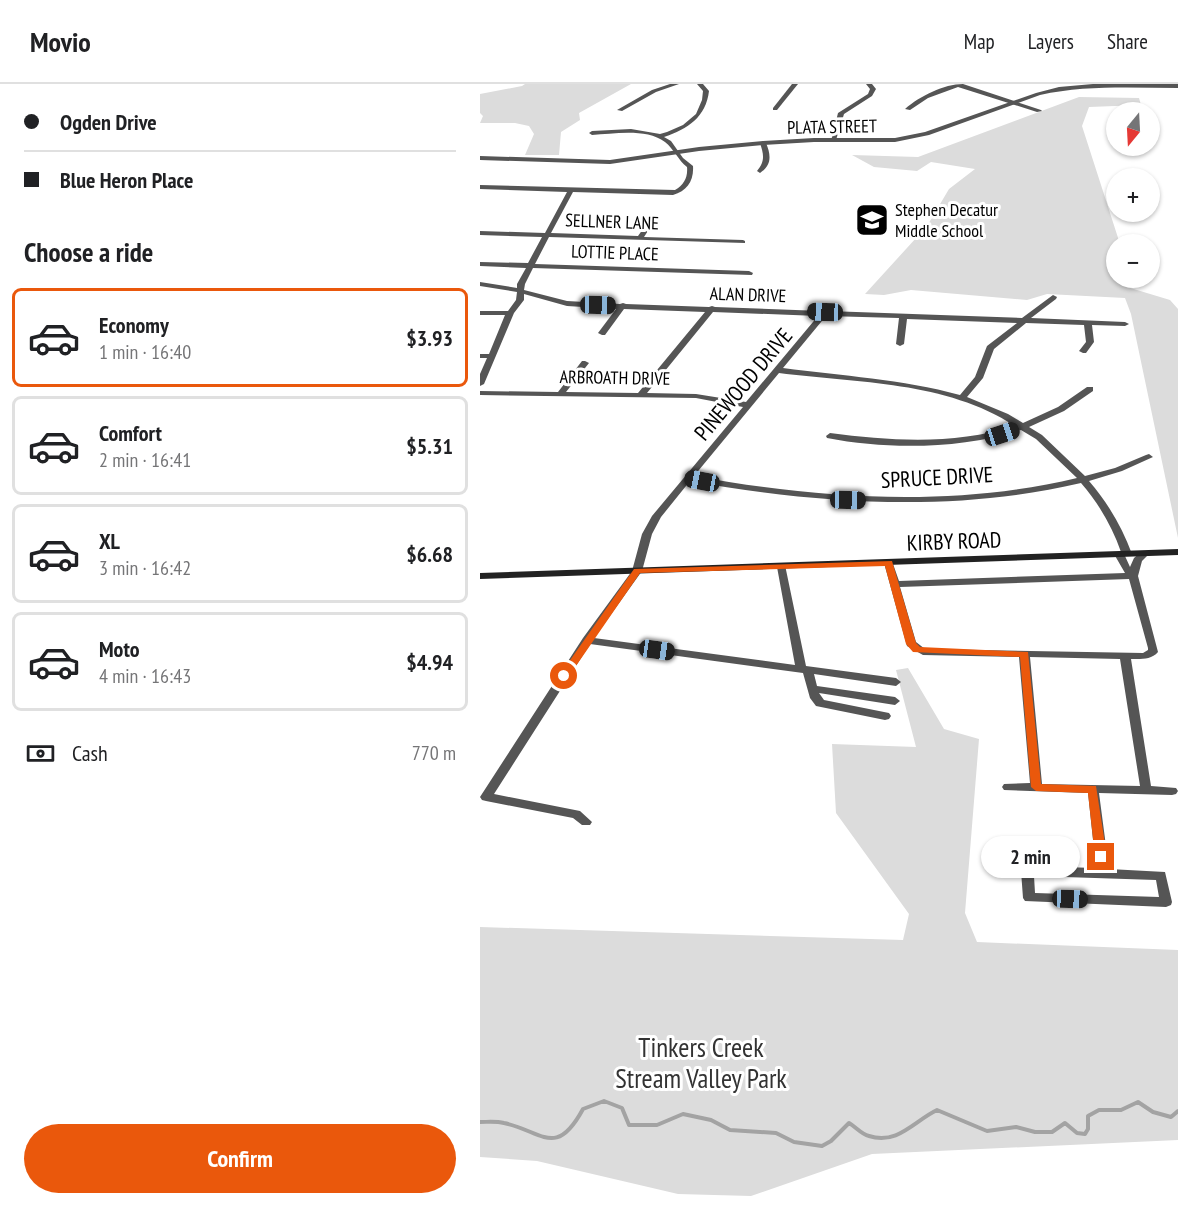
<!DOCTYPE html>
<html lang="en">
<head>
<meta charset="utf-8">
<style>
	:root { --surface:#fff; --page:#f2f2f2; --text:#202124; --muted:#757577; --line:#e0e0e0; --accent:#ea580c }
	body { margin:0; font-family:"PT Sans Narrow",sans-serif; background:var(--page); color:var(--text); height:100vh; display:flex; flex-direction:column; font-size:22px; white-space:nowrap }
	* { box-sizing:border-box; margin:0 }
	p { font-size:20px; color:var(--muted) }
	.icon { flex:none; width:33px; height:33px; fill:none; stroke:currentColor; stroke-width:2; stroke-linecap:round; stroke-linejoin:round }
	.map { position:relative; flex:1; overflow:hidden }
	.panel { display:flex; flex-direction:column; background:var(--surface); width:480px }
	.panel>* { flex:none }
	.top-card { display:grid; align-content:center; height:132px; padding:0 24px; background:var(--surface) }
	.needle { width:39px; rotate:198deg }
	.buttons { position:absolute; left:626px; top:18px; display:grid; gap:12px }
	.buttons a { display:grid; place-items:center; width:54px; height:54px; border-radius:50%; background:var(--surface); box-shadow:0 2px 4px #0004; font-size:30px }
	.end { position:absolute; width:27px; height:27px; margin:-14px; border:8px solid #ea580c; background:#fff; box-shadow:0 0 0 3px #fff }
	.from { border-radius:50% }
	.bubble { position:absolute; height:42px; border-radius:21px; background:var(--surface); box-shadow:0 2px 4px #0004; font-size:20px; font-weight:600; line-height:42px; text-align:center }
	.car { position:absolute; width:18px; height:36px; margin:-18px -9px; border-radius:8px; box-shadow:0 0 4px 2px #0007; background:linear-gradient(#222 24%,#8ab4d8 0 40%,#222 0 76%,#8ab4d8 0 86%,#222 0) }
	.top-card b { display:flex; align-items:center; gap:21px; height:57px; font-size:22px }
	.top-card b+b { border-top:2px solid var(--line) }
	.top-card i { width:15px; height:15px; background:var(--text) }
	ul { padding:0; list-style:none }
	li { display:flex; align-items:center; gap:18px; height:99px; margin:0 12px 9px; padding:0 12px; border:3px solid var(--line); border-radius:9px }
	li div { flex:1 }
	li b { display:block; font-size:22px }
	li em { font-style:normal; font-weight:600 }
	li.current { border-color:var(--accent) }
	li>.icon { width:54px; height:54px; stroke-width:1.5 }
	h2 { padding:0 24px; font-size:27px; line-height:72px }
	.pay { display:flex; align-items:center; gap:15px; height:66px; padding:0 24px; font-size:22px }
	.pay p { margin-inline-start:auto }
	.action { display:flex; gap:12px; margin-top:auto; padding:12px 24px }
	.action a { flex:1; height:69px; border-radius:36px; background:var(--accent); color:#fff; font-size:24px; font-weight:600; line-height:69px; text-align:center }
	header { display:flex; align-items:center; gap:36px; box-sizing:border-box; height:84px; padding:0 30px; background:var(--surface); border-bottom:2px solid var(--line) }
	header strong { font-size:28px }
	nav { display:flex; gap:33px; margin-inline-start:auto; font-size:21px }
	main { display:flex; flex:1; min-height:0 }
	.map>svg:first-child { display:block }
	.green { fill:#dcdcdc }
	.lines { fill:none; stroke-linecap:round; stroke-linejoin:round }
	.stream { stroke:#a3a3a3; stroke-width:4 }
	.minor { fill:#555; fill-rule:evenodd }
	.tertiary { fill:#555; fill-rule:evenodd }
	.secondary { fill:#222; fill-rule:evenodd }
	.route { fill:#ea580c }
	.labels { text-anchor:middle; stroke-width:6; stroke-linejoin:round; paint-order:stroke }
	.far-street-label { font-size:18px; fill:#000; stroke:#fff }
	.far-poi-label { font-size:18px; fill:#000; stroke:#fff; text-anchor:start }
	.street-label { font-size:22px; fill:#000; stroke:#fff }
	.near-park-label { font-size:27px; fill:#333; stroke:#fff }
</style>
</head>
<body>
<header>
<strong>Movio</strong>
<nav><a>Map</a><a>Layers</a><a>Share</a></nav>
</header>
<main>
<section class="panel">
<div class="top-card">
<b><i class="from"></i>Ogden Drive</b>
<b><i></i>Blue Heron Place</b>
</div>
<h2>Choose a ride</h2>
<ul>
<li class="current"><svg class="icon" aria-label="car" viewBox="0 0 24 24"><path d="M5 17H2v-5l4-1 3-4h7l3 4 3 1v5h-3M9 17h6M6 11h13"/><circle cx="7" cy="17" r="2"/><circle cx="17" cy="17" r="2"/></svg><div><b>Economy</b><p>1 min · 16:40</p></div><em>$3.93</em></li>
<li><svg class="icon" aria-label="car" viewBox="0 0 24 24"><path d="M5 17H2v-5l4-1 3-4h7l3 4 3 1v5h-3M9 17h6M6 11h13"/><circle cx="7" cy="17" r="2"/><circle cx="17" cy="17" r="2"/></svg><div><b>Comfort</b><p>2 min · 16:41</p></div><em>$5.31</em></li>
<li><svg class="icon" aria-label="car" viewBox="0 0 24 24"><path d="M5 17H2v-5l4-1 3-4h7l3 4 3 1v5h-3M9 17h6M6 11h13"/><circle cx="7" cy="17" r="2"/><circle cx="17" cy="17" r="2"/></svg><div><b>XL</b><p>3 min · 16:42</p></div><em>$6.68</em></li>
<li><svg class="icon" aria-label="car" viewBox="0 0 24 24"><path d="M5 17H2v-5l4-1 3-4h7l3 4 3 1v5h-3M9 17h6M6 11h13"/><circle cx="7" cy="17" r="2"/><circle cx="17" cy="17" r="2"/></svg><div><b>Moto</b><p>4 min · 16:43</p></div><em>$4.94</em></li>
</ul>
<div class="pay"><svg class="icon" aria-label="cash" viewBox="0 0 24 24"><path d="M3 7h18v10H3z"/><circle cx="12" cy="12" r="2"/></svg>Cash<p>770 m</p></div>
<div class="action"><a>Confirm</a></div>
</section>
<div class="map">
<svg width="698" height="1121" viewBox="0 0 698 1121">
	<rect width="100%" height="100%" fill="#fff"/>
	<g class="green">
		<path d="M45,0H151L99,29L100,36L81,48L79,71H45L54,50L49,42L35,39H0L3,32L0,29V10L42,2Z"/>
		<path d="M599,13L659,14L661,21L609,23L602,42L640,160H636V194H646L647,203L690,216L698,225V454L651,230L645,214L567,210L547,216L431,206L404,211L385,210L447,142L469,105L495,85L451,78L437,87L394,83L372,71L438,73Z"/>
		<path d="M428,584L464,645L499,655L485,829L497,858L698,866V1056L392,1070L271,1112L198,1110L57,1077L0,1073V843L423,856L429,830L356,729L352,660L436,663L416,586Z"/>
	</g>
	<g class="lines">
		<path class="stream" d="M0,1038C8,1038 16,1037 24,1039C62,1047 76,1075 103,1025L124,1017L142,1024L149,1041H177L203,1030L231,1036L250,1046L296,1049L314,1058L342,1062L351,1057L369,1039C376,1043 381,1050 389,1052C418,1061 434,1037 457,1026L507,1047L536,1043L555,1048H572L585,1039L597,1049L605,1050L608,1045V1032L619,1026H641L658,1018L673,1028L691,1033L698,1027"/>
		<g class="minor">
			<path d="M190,0H199L176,8L142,27L137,26L172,6Z"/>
			<path d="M217,0H223L229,7C226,33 208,45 184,53L191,57L203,74L213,82C214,97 207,107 193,111L93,108L71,149L158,152L168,138L170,137L173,139L164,153L263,156L265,157V159L69,153L55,180L269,187L273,189L272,191L53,184L45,200L44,206L87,217L140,220L143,219L146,220L229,223L232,222L235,223L342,227L345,226L348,227L542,234L573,211L577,213L576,215L551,234L645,238L649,240L645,242L612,241L614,258L606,269H603L599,267L606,258L604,241L546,239L514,265L503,294L487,313L528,330L543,339L578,323L607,303H613V307L584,327L549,343L562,351L605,392L635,384L666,371L669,370L673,373L642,387L609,397C628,419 642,443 652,470L650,472H645L650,483L654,474L662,467H668L670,469L662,477L658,492L678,568C671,576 661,575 651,575L671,702L696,704L698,707L696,710L692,711L619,709L629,785L685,788L692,818L691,821L686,823L545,817L543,814L541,787L543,784L547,782L616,784L608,709L524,706L522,703L524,700L550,699L539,573L443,571L427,562L404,479L409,476L412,477L419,497L645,489L634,470L636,468H641C632,442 619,420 601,399C473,429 339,420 210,397L181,433L172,450L162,487L114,554L315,581L297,483L299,481H305L326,582L416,594L421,598L416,602L334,590L337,602L415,613L420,617L415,621L339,609L344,616L409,629L411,632L409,635L405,636L336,622L330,614L323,589L110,560L14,710L100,727L112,738L110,741H102L93,734L6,717L2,716L0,713L103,554L152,487L162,450L172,432L263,323L216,314L0,311V307L78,308L102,277H105L109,279L86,308L158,309L225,228L144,225L125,251H122L118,249L136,225L87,222L44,210V216L34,229L4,300L0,302V290L7,274H0V270H9L25,231H0V227H28L36,216L37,208L0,202V198L37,204V200L46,184L0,182V178L48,179L62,153L0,151V147L65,149L87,108L0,105V101L195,106C204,101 208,93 207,83C198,76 194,65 185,58C166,44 134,50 112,51L109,49L112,47L151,45L180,50L187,48L203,41L216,30L222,16L223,7ZM233,228L338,232L266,318L216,310L167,309ZM346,232L419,234L416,260L420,262L424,260L427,235L537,239L507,262L495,293L480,311C422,295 362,292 303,284ZM299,289C378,299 466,297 535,342C475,361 412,357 350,349L346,352L347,354C409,366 481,365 541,346L556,355L597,394C472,424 340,415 214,392ZM649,495L668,564V566L663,569L445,565L436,558L420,503ZM550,573L640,575L660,702L562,700ZM554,792L676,796L679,813L555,809Z"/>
			<path d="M312,0H318L297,26H293V24Z"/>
			<path d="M386,0H392L396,5L392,12L364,30L356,56L351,57L358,29L388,10L390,5Z"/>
			<path d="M483,0L561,26L562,27L557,28L478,3L448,14L430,26L425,25C440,12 464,0 483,0Z"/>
			<path d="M283,57L286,59C291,71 292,81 280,89L277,87C285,77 284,71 280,59Z"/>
		</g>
		<path class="tertiary" d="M613,0H698V4C652,4 605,1 560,11L449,51L415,58H334L283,61L219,67L130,80L0,76V72L130,76L219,63L283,57L334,54H415L445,48L556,9L579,3Z"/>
		<path class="secondary" d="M698,465V471L0,495V489Z"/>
	</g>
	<path class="route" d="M412,477L436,559L440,563L548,568L561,700L616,702L627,773L625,776L621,777L615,773L608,709L556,707L551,703L540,573L433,568L426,560L405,482L160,489L87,595H80L79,592L154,485Z"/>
	<defs>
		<symbol id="school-square" viewBox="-11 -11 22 22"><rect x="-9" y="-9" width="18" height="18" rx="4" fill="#000" stroke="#fff"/><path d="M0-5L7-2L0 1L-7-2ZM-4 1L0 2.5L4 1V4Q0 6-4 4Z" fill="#fff"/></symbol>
	</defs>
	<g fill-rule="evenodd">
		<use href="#school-square" x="373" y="117" width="38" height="38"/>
	</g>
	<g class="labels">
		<g class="far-street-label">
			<text transform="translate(352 43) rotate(-1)" y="6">PLATA STREET</text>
			<text transform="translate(132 138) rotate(2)" y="6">SELLNER LANE</text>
			<text transform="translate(135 169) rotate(2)" y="6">LOTTIE PLACE</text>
			<text transform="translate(268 211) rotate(2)" y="6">ALAN DRIVE</text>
			<text transform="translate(135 294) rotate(1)" y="6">ARBROATH DRIVE</text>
		</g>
		<g class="far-poi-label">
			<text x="415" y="132">Stephen Decatur<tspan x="415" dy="21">Middle School</tspan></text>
		</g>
		<g class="street-label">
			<text transform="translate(263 300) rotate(-50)" y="8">PINEWOOD DRIVE</text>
			<text transform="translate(457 393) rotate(-3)" y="8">SPRUCE DRIVE</text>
			<text transform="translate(474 457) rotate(-2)" y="8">KIRBY ROAD</text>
		</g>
		<g class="near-park-label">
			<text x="221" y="973">Tinkers Creek<tspan x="221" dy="31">Stream Valley Park</tspan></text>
		</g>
	</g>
</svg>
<div class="buttons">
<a><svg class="needle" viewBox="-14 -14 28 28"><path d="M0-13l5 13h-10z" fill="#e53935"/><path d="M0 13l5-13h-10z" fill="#757577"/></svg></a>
<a>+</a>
<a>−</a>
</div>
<i class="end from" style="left:84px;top:592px"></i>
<i class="end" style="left:621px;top:773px"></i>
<div class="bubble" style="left:501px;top:752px;width:99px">2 min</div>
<i class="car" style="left:118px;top:221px;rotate:91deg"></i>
<i class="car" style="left:345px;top:228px;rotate:272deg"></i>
<i class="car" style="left:522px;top:350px;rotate:72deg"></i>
<i class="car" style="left:222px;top:397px;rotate:281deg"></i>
<i class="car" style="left:368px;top:416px;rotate:91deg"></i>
<i class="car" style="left:177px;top:566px;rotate:98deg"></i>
<i class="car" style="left:590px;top:815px;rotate:92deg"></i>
</div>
</main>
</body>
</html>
